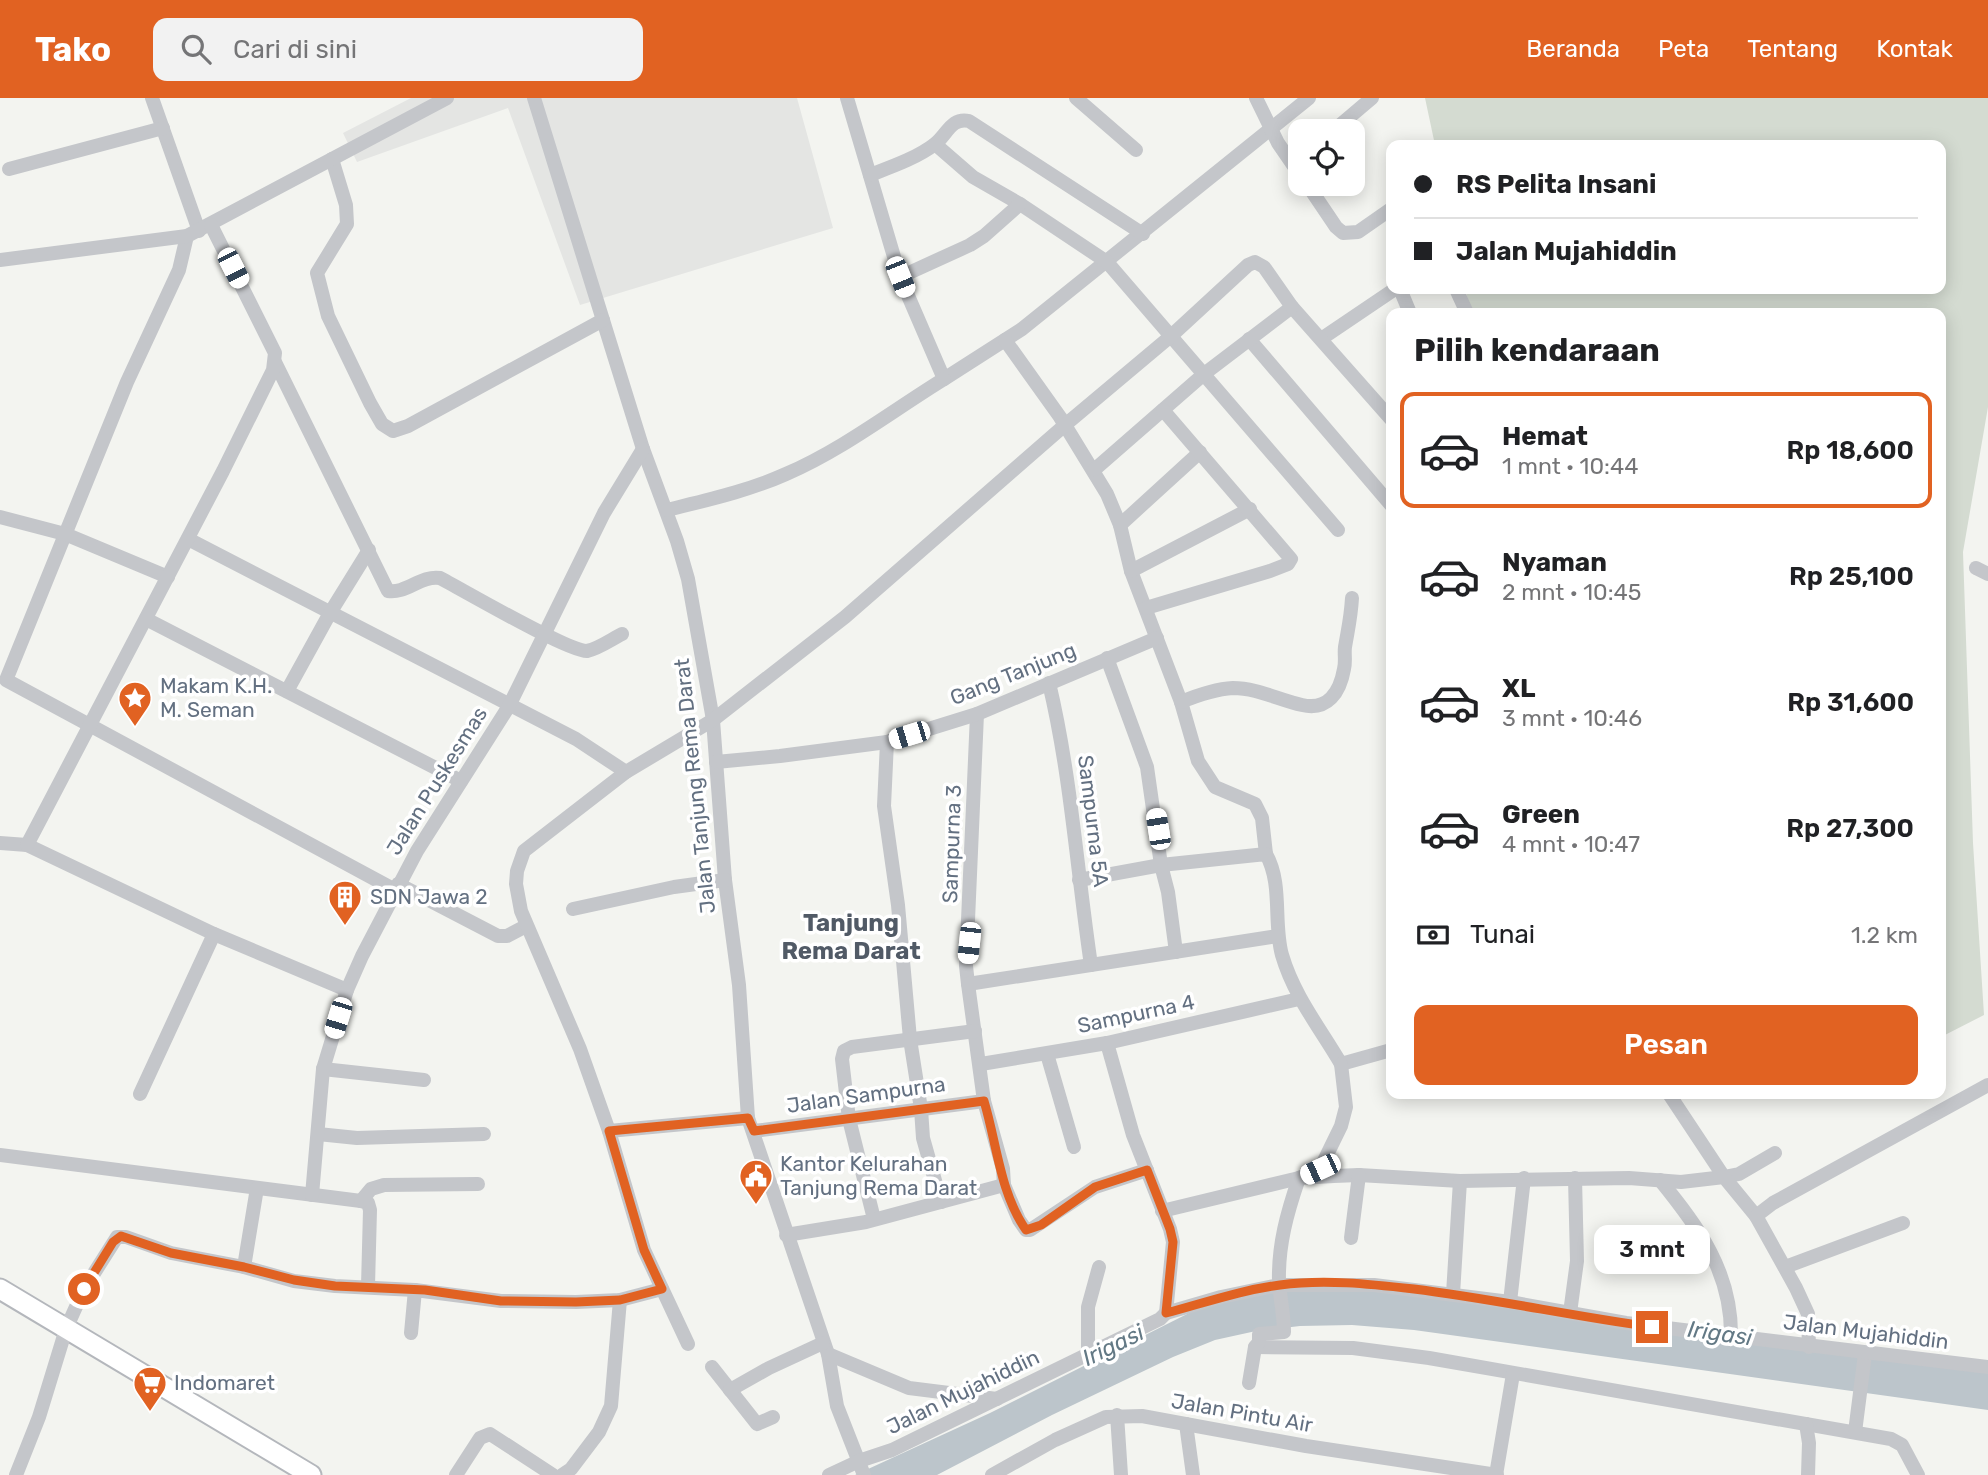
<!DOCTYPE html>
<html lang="id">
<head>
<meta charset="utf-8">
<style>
	:root { --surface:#fff; --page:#f2f2f2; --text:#202124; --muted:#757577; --line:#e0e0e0; --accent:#e16222 }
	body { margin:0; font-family:Rubik,sans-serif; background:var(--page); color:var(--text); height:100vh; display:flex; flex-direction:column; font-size:26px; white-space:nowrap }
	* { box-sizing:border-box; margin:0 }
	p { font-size:23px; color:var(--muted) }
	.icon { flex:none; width:38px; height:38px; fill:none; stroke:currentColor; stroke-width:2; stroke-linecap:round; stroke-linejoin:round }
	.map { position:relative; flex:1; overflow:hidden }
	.sheet { position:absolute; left:1386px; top:210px; width:560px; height:791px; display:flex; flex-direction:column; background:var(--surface); border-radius:14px; box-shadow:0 4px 18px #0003 }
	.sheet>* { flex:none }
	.hud { position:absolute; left:1386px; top:42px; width:560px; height:154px; border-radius:14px; box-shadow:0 4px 18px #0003; display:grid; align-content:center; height:154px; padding:0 28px; background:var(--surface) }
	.buttons { position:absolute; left:1288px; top:21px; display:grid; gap:14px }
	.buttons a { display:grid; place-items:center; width:77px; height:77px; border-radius:14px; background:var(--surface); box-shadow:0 4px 18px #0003; font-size:35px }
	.end { position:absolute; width:32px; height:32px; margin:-16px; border:9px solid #e16222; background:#fff; box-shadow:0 0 0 4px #fff }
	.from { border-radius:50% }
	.bubble { position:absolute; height:49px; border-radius:14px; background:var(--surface); box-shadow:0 4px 18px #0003; font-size:23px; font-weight:600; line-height:49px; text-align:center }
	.car { position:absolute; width:21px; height:42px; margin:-21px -10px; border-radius:9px; box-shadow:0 0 5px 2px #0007; background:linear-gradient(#fff 24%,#345 0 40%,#fff 0 76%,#345 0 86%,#fff 0) }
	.hud b { display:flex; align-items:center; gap:24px; height:66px; font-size:26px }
	.hud b+b { border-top:2px solid var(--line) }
	.hud i { width:18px; height:18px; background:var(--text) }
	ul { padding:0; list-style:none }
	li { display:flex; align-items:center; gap:21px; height:116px; margin:0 14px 10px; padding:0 14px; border:4px solid transparent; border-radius:14px }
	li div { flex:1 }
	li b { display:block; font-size:26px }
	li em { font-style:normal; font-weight:600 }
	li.on { border-color:var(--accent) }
	li>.icon { width:63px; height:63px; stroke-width:1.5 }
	h2 { padding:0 28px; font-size:32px; line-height:84px }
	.pay { display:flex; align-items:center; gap:18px; height:77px; padding:0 28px; font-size:26px }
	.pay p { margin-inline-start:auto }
	.action { display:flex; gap:14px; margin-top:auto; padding:14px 28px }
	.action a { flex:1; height:80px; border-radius:14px; background:var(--accent); color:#fff; font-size:28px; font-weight:600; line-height:80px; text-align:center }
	header { display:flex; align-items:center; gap:42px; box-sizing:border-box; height:98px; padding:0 35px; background:var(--accent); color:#fff }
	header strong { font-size:33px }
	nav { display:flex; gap:38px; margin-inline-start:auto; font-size:24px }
	.search { width:490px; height:63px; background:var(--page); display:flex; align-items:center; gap:18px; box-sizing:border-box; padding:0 24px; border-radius:14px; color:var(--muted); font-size:26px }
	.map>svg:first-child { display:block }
	.built { fill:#e4e5e3 }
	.green { fill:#d4dbd1 }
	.water { fill:#bcc5cb }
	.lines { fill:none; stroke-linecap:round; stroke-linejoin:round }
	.major-casing { stroke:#b4b7bc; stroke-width:23 }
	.minor { stroke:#c4c6ca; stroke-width:14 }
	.major { stroke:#fff; stroke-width:19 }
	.route { stroke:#e16222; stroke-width:9 }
	.labels { text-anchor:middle; stroke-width:7; stroke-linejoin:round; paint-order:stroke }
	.street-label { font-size:21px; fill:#637081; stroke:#fff }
	.poi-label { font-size:21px; fill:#637081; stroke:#fff; text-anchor:start }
	.water-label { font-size:23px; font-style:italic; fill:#637985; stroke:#fff }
	.quarter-label { font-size:24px; font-weight:bold; fill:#515a66; stroke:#fff }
</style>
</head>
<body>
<header>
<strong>Tako</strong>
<div class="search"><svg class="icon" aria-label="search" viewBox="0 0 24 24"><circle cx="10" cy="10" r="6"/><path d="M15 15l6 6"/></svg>Cari di sini</div>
<nav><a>Beranda</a><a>Peta</a><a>Tentang</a><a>Kontak</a></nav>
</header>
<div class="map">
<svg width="1988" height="1377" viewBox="0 0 1988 1377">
	<rect width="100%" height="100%" fill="#f3f4f0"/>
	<path class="built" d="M411,0H797L833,130L580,207L508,10L357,64L343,35Z"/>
	<path class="green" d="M1425,0H1988V309L1963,454L1973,745L1984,917L1941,939V215H1471L1465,191H1941V47H1435Z"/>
	<path class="water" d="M1354,1189L1988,1274V1312L1414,1232L1352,1227L1300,1228L1256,1233L1215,1242L1173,1259L1052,1317L937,1377H855L990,1315L1205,1207L1268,1192Z"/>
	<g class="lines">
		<defs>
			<path id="major" d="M0,1191L311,1377"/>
		</defs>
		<use href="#major" class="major-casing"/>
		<g class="minor">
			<path d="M152,0L199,133"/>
			<path d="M534,0L643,351L677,443L688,481L713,622L725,782L739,887L748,1020L828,1256L837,1308L864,1377"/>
			<path d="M847,0L900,179L944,281L1022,231L1309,0"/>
			<path d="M1076,0L1136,52"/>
			<path d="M1256,0L1278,45L1300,77"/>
			<path d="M1333,33L1372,0"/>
			<path d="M935,46L973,79L1020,106L1107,164L1338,432"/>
			<path d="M332,61L346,107L347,126L317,175L328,218L370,305L382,326L393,333L408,328L603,222"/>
			<path d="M9,71L163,30"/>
			<path d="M870,77C891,69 917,60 935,46C947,37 951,19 969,23L1143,136"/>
			<path d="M1307,86L1336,129L1343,135L1358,134L1391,111"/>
			<path d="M187,138L179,172L127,284L6,582L395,792"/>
			<path d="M0,162L187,138L447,0"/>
			<path d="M900,179L970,147L984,138L1020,106"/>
			<path d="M1400,191L1410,215"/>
			<path d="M1456,191L1467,215"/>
			<path d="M1249,241L1391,407"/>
			<path d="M1321,241L1395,191"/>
			<path d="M1005,242L1060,319L1107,396L1120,427L1131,473L1181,604L1198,663L1215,689L1255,706L1262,720L1266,756"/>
			<path d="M275,264L388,493C406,496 421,477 440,480C463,492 569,554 587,553C598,551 612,541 622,536"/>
			<path d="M1094,372L1204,276L1292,209L1391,321"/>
			<path d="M667,412C707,402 748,393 786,376C842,352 892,313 944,281"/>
			<path d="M0,419L65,436L168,479"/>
			<path d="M1120,427L1200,354"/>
			<path d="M188,441L576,641L626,674"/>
			<path d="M1976,470L1988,476"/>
			<path d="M1131,473L1250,411"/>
			<path d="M1146,510L1270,473L1288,466L1291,461L1163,312"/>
			<path d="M146,521L461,683"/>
			<path d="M1107,560L1147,669L1161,767L1168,794L1176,854"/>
			<path d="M1049,585C1071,677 1077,773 1091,867"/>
			<path d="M287,593L330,515L369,452"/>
			<path d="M1181,604C1198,597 1215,591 1233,590C1257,590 1279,602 1302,607C1328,613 1340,594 1344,571C1346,563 1344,556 1345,549C1348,531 1351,519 1352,500"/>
			<path d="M977,616L966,868L968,886L984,1003L1003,1071L1004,1087L1019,1122L1026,1132H1030L1095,1089L1147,1072"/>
			<path d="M887,644L884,708L898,807L910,941L921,1011L923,1040L941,1104"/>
			<path d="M716,664L780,658L887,644L977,616L1157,540"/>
			<path d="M0,745L27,747L214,836L347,892"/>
			<path d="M27,747L223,373L273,272L275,255L211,127"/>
			<path d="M1079,782L1161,767L1266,756C1283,786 1273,825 1282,857C1294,898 1320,930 1341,966L1391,952"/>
			<path d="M398,786L498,838H507L526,828"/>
			<path d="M573,811L674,789L725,782"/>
			<path d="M968,886L1278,838"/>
			<path d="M1107,945L1133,1037L1170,1131L1173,1144L1166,1215"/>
			<path d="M1047,956L1074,1049"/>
			<path d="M981,966L1107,945L1299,901"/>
			<path d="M323,971L424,982"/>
			<path d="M140,996L214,836"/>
			<path d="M1669,996L1724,1079L1739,1076L1775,1055"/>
			<path d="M609,1033L748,1020"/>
			<path d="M754,1033L984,1003"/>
			<path d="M318,1036L357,1040L484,1036"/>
			<path d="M0,1057L361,1103L368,1105L370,1112L368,1188"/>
			<path d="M1660,1082C1699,1130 1732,1174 1731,1239"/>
			<path d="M312,1097L323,971L347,892L362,858L417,753L509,608L604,415L643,351"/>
			<path d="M361,1103L371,1091L384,1087L478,1086"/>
			<path d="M1162,1113L1299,1080L1334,1078L1359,1077L1460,1083L1629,1080L1681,1084L1724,1079L1756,1118"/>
			<path d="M874,1121L849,1021L842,961L844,953L852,949L975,933"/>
			<path d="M786,1137L866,1124L1004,1087"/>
			<path d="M1351,1140L1359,1077"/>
			<path d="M244,1169L257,1090"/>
			<path d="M1785,1169L1903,1125"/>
			<path d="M1453,1196L1460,1083"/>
			<path d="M1510,1204L1524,1080"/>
			<path d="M1570,1215L1577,1163L1575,1080"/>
			<path d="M411,1235L415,1192L501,1203L576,1204L620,1202L662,1191"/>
			<path d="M688,1246L644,1152L609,1033L580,951L521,813L516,786L517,773L524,753L626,674L713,622L845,519L1065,327L1171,238L1248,167L1255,164L1264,169L1292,209"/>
			<path d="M1255,1249L1353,1250L1429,1260L1891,1341L1902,1347L1918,1377"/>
			<path d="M1809,1249L1808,1216L1796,1190L1756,1118L1773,1105L1988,987"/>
			<path d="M828,1256L909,1290L997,1301"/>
			<path d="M1088,1256V1209L1099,1169"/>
			<path d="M712,1269L757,1326L773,1319"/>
			<path d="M1249,1285L1255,1249L1259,1244V1236L1284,1234C1284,1217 1280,1200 1279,1184C1278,1147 1287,1115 1299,1080L1320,1071L1341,1028L1346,1009L1341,966"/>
			<path d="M730,1292L769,1270L823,1245"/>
			<path d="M1117,1317L1121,1377"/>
			<path d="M1186,1326L1193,1377"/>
			<path d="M1806,1326L1809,1345L1808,1377"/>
			<path d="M1855,1334L1865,1256"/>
			<path d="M16,1377L39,1319L66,1231L84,1191L117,1139H126L171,1155L244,1169L294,1183L335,1188L415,1192"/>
			<path d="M456,1377L480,1340L490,1336L553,1377"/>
			<path d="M562,1377L571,1371L599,1334L611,1308L620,1202"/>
			<path d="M829,1377L859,1363L892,1352L1160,1221L1166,1215L1221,1199L1279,1187H1374L1510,1204L1626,1225L1988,1269"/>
			<path d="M992,1377L1055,1342L1106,1319L1142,1318L1306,1348L1497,1377"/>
			<path d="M1496,1377L1513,1276"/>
		</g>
		<use href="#major" class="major"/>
	</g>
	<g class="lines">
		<path class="route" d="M84,1191L113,1144L121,1138L171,1155L244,1169L294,1182L335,1188L425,1192L501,1203L576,1204L620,1202L662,1191L644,1152L609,1033L748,1020L754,1033L984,1003C997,1046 1000,1095 1026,1132L1041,1127L1095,1089L1147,1072L1170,1131L1173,1144L1166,1215C1204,1205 1241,1192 1280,1187C1324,1181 1370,1186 1414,1191C1494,1201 1572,1218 1652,1229"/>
	</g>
	<defs>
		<symbol id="sight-pin" viewBox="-11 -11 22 30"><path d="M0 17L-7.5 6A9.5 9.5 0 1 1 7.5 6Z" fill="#e16222" stroke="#fff"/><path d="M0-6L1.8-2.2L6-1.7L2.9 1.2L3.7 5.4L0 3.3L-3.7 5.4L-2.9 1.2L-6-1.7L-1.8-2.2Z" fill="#fff"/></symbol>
		<symbol id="building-pin" viewBox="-11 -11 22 30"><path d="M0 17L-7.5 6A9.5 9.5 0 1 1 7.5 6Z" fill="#e16222" stroke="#fff"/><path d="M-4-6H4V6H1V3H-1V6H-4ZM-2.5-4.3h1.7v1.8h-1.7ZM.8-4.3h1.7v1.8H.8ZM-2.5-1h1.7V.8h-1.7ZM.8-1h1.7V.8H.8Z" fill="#fff"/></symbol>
		<symbol id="civic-pin" viewBox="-11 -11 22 30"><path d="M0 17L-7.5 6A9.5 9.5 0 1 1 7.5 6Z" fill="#e16222" stroke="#fff"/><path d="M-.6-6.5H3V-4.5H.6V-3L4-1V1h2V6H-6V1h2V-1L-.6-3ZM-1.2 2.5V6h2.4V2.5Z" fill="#fff"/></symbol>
		<symbol id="supermarket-pin" viewBox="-11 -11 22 30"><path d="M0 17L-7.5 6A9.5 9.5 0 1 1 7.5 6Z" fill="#e16222" stroke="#fff"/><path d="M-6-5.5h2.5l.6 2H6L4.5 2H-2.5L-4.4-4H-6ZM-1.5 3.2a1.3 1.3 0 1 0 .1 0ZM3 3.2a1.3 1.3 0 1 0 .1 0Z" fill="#fff"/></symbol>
	</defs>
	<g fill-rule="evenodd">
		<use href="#sight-pin" x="116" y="581" width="38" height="52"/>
		<use href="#building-pin" x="326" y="780" width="38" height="52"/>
		<use href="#civic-pin" x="737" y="1059" width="38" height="52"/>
		<use href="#supermarket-pin" x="131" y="1266" width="38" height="52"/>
	</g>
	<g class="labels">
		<g class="street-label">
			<text transform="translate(1013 576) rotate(-22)" y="7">Gang Tanjung</text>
			<text transform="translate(437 683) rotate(-58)" y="7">Jalan Puskesmas</text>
			<text transform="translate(695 688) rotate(-96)" y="7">Jalan Tanjung Rema Darat</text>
			<text transform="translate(1093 723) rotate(83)" y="7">Sampurna 5A</text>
			<text transform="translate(952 746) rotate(-88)" y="7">Sampurna 3</text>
			<text transform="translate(1136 916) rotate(-12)" y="7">Sampurna 4</text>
			<text transform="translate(866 997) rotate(-8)" y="7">Jalan Sampurna</text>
			<text transform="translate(1866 1234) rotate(7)" y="7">Jalan Mujahiddin</text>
			<text transform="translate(963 1294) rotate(-26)" y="7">Jalan Mujahiddin</text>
			<text transform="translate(1242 1315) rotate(10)" y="7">Jalan Pintu Air</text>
		</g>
		<g class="poi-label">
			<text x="160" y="595">Makam K.H.<tspan x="160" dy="24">M. Seman</tspan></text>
			<text x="370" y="806">SDN Jawa 2</text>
			<text x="780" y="1073">Kantor Kelurahan<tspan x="780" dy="24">Tanjung Rema Darat</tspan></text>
			<text x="174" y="1292">Indomaret</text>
		</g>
		<g class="water-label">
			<text transform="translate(1720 1235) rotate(8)" y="8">Irigasi</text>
			<text transform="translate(1113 1247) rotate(-26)" y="8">Irigasi</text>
		</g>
		<g class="quarter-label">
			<text x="851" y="833">Tanjung<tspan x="851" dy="28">Rema Darat</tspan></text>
		</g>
	</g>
</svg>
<div class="buttons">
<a><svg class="icon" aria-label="locate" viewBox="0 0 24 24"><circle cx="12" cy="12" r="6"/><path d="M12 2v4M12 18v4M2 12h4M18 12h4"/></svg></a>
</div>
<i class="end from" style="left:84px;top:1191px"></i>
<i class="end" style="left:1652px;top:1229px"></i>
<div class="bubble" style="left:1594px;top:1127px;width:116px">3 mnt</div>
<i class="car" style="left:233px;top:170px;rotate:153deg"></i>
<i class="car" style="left:900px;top:179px;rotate:158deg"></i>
<i class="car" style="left:909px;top:637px;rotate:253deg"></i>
<i class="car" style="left:1158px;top:731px;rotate:351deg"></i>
<i class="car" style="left:969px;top:845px;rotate:186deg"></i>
<i class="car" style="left:338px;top:920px;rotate:197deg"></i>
<i class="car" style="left:1320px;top:1071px;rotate:245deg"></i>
<div class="hud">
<b><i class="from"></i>RS Pelita Insani</b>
<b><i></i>Jalan Mujahiddin</b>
</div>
<section class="sheet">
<h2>Pilih kendaraan</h2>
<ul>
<li class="on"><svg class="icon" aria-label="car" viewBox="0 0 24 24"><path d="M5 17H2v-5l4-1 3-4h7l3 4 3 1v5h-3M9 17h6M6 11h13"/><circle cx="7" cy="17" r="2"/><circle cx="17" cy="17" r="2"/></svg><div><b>Hemat</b><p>1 mnt · 10:44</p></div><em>Rp 18,600</em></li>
<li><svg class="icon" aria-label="car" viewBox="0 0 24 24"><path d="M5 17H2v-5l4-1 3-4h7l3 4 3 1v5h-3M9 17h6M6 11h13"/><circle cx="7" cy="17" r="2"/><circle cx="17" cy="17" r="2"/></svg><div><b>Nyaman</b><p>2 mnt · 10:45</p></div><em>Rp 25,100</em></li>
<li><svg class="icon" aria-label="car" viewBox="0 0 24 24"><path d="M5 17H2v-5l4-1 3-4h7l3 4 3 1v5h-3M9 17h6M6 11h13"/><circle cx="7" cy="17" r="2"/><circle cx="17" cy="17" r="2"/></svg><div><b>XL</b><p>3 mnt · 10:46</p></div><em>Rp 31,600</em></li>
<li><svg class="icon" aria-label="car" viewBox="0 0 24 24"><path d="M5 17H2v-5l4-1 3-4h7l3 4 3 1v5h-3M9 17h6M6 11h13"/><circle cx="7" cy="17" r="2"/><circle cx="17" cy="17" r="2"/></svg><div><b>Green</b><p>4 mnt · 10:47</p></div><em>Rp 27,300</em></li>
</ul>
<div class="pay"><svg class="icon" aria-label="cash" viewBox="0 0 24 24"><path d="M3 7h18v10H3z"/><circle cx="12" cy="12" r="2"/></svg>Tunai<p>1.2 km</p></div>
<div class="action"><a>Pesan</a></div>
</section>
</div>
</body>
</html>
